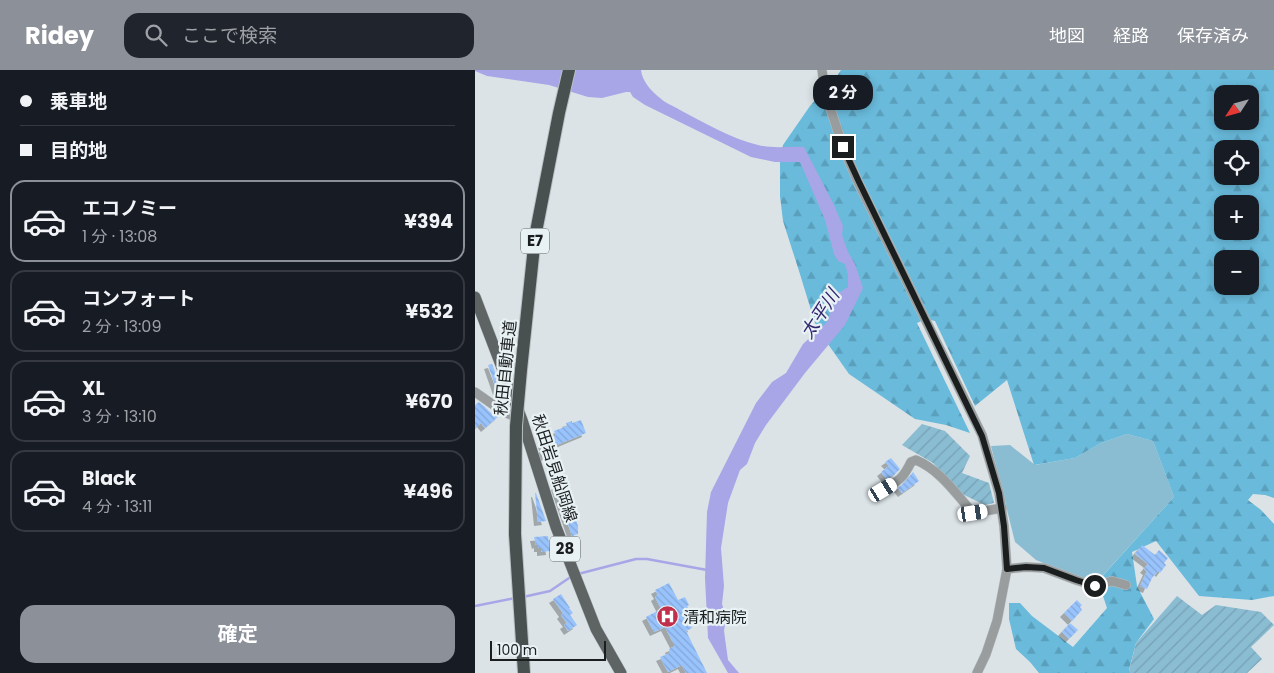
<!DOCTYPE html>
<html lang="ja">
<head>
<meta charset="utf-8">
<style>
	:root { --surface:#171b24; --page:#20242c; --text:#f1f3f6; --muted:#9ea1a6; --line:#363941; --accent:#8c9099 }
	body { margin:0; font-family:Poppins,"Noto Sans JP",sans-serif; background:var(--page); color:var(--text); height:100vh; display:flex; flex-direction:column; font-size:19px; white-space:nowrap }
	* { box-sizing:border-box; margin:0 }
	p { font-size:16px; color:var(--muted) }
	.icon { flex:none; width:28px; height:28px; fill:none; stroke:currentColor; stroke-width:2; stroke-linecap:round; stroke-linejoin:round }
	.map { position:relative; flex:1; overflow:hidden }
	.drawer { display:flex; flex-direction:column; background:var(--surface); width:475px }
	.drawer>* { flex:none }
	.banner { display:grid; align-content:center; height:110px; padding:0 20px; background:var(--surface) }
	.needle { width:32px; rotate:234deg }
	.buttons { position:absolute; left:739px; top:15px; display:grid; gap:10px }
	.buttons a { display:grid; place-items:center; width:45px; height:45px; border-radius:10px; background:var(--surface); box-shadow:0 2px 8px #0003; font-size:25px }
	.scale { position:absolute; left:15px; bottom:12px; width:116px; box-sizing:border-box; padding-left:5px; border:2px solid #1b1e1f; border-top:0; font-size:14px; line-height:18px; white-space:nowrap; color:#1b1e1f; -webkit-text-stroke:4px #e8f1f4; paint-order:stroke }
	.end { position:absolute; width:22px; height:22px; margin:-11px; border:6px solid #1b1e1f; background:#fff; box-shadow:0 0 0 2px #fff }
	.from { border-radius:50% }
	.bubble { position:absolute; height:35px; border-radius:15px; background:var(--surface); box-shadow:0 2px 8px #0003; font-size:16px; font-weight:700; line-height:35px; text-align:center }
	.car { position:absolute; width:15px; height:30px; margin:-15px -8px; border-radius:6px; box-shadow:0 0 4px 1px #0007; background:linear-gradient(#fff 24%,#345 0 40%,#fff 0 76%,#345 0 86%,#fff 0) }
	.banner b { display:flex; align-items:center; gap:18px; height:48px; font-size:19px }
	.banner b+b { border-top:1px solid var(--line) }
	.banner i { width:12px; height:12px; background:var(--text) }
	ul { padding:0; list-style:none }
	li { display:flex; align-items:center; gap:15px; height:82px; margin:0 10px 8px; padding:0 10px; border:2px solid var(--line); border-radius:15px }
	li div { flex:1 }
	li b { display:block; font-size:19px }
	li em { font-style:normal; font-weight:700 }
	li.current { border-color:var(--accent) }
	li>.icon { width:45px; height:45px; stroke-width:1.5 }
	.button { display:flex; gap:10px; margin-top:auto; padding:10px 20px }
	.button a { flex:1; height:58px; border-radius:15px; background:var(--accent); color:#fff; font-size:20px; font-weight:700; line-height:58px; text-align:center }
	header { display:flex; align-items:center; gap:30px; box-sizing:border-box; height:70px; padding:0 25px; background:var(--accent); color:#fff }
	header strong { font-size:24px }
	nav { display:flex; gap:28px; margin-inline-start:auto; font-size:18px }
	.search { width:350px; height:45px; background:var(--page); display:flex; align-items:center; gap:12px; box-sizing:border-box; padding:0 18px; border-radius:15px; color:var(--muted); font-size:19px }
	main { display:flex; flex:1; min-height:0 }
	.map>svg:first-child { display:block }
	.green { fill:#8abcd2 }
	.forest { fill:url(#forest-firs); fill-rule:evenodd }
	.garden { fill:url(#garden-furrows) }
	.water { fill:#a8a6e7 }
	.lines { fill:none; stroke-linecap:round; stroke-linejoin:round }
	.stream { stroke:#a8a6e7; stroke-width:2.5 }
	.building { fill:url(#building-back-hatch); filter:url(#shadow) }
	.minor-casing { stroke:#b8c0c3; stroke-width:10 }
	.major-casing { stroke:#b8c0c3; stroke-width:12 }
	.highway-casing { stroke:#b8c0c3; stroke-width:14 }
	.minor { stroke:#999d9d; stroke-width:9 }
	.major { stroke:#5e6464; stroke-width:11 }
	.highway { stroke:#495050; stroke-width:12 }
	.highway-bridge-casing { stroke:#b8c0c3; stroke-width:14; stroke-linecap:butt }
	.highway-bridge { stroke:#495050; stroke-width:12 }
	.route { stroke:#1b1e1f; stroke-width:6 }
	.labels { text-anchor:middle; stroke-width:4.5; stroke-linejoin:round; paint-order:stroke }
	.shield { fill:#e8f1f4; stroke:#585d5f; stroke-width:1 }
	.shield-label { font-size:15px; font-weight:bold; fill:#1b1e1f }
	.street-label { font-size:16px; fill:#1b1e1f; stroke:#e8f1f4 }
	.poi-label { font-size:16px; fill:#1b1e1f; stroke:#e8f1f4; text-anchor:start }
	.water-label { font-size:18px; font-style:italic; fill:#32256f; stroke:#e8f1f4 }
</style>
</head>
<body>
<header>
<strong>Ridey</strong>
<div class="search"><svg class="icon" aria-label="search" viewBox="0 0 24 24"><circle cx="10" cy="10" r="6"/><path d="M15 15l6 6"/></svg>ここで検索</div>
<nav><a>地図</a><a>経路</a><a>保存済み</a></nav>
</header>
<main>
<section class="drawer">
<div class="banner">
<b><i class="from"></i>乗車地</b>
<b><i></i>目的地</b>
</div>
<ul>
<li class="current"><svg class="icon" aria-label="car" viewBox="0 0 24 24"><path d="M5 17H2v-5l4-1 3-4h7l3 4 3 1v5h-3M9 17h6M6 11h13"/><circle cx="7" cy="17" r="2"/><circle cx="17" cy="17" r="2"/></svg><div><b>エコノミー</b><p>1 分 · 13:08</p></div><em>¥394</em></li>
<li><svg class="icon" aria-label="car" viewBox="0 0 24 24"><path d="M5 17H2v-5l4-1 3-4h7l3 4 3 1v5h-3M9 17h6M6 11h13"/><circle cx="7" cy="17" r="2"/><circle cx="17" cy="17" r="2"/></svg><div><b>コンフォート</b><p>2 分 · 13:09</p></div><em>¥532</em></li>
<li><svg class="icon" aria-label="car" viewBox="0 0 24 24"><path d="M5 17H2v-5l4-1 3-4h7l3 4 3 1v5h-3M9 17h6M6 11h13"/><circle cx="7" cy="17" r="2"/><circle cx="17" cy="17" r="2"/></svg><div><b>XL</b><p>3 分 · 13:10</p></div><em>¥670</em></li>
<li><svg class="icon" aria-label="car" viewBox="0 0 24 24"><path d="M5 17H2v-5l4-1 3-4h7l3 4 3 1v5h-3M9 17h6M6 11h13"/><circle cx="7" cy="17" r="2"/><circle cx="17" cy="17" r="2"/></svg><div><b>Black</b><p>4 分 · 13:11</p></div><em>¥496</em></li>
</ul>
<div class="button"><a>確定</a></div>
</section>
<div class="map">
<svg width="799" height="603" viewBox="0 0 799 603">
	<defs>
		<pattern id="forest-firs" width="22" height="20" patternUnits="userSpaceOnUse" patternTransform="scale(1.25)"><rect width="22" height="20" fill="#69badb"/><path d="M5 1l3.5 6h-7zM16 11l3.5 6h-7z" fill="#5a9fbc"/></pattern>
		<pattern id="garden-furrows" width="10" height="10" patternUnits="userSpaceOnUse" patternTransform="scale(1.25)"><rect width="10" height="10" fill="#8abcd2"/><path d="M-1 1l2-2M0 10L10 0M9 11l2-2" fill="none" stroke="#76a1b4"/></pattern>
		<pattern id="building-back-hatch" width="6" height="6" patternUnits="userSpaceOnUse" patternTransform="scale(1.25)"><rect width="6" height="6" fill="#99c3fc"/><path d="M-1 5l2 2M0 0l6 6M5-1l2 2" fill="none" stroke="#83a7d8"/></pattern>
		<filter id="shadow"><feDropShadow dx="-4" dy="4" stdDeviation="0" flood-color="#0004"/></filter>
	</defs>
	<rect width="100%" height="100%" fill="#dbe3e7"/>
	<path class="green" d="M652,364L678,371L699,427L620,514L561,490L540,472L516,376L535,375L560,395L600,388L626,373Z"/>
	<path class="forest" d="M366,0H799V428L790,425L778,424L773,430L786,440L799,454V526L777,530L724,526L681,471L657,482L662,516L679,549L661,573L654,600L656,603H564L555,592L541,579L534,549V533H545L557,546L598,577L632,538L623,511L699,427L678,371L652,364L626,373L600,388L559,395L532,310L500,336L460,251L451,249L442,253L495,363L471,355L440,349L374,304L348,267L340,253L324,201L308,151L305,126V89L308,75L335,36L362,6ZM748,24H775V51H748ZM748,79H775V106H748ZM748,134H775V161H748ZM748,189H775V216H748Z"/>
	<g class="garden">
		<path d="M447,354L470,361L495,386L487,403L514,413L519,433L510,435L487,424L458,393L427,375Z"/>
		<path d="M702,526L727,545L741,535L786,542L799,555L776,577L787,589L772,603H656L654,601L661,573Z"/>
	</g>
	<path class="water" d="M0,0H166C167,11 176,21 185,28C190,33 199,36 205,40C228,52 257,69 283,75C300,79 313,76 329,77L359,135L368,156L367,165L373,182L380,194L388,218L370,255L330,303L291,355L280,373L272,394L265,400L253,433L246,478L249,516L247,534L251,546L249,561L253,590L264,603H253L233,568L230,508L232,442L236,422L281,333L297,312L311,303L328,274L352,252L362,224L373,217V205L370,194L363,191L359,184L350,150L325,92H300L276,87L170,35L158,27L155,22H151L127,28L113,27L74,15L12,6L0,1Z"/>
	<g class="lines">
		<g class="stream">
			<path d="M103,504L161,489H172L232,500"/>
			<path d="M48,527L75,521L97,506"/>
			<path d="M0,536L40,528"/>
		</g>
	</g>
	<g class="building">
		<path d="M17,294L27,319L22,321L13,295Z"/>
		<path d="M4,332L10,337L17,344L19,343L24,346L10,358L6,353L0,359V335Z"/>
		<path d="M106,350L111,363L77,377L80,383L70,387L67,379L69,378L67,374L70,372L69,370L81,366L79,361L92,356L91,353L97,351V353Z"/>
		<path d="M416,388L425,399L420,404L412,410L406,402L414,396L410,392Z"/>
		<path d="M438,402L444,411L427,423L423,418L417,423L429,413Z"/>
		<path d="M88,413L91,420L92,419L96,431H98L104,446L100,447L103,456V464L97,466L80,416Z"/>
		<path d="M60,423H61L71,451L63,452Z"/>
		<path d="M73,466L75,481L66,482V478H63V474L61,475L59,467Z"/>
		<path d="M667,475L680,485L684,480L693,488L689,493L691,495L685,503L683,501L677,508L672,519L665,516L672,501L669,499L673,494L660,484Z"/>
		<path d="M194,513L203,530L210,527L214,535L212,536L215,543L210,545L217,558L211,561L232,603H211L207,595L193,602L185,587L195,583L194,579L200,576L190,557L179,562L171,547L186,539L180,527L183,525L180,520Z"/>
		<path d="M86,524L95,538H94L98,543L95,545L102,555L93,561L89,555L92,553L86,545L88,543L78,529Z"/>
		<path d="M602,530L607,535L605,537L607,540L597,551L589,543Z"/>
		<path d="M595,553L603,560L594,569L587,562Z"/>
	</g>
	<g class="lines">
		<defs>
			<g id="minor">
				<path d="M347,0L350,22L368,77L383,112L507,365L524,423L529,456L532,499L522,551L511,584L502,603"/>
				<path d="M0,322L27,341L45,349"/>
				<path d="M408,420C423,411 428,409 436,392L441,390C465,400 481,424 498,443L527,438"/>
				<path d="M532,499L551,497L569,498L601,510L620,516L637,511L651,515"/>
			</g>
			<path id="major" d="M0,227L47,350L81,457L121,559L146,603"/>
			<g id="highway">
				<path d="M46,300L60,167L84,43L94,0"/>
				<path d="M40,464L49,603"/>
			</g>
		</defs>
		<use href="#minor" class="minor-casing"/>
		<use href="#major" class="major-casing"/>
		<use href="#highway" class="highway-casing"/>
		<use href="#minor" class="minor"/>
		<use href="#major" class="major"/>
		<use href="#highway" class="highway"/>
		<defs>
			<path id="highway-bridge" d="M40,464L41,356L46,300"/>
		</defs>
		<use href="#highway-bridge" class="highway-bridge-casing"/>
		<use href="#highway-bridge" class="highway-bridge"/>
	</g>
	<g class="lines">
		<path class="route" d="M368,77L384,112L507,366L524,423L529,456L532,499L551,497L569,498L601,510L620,516"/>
	</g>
	<defs>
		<symbol id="hospital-disc" viewBox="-11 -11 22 22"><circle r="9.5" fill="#c02f4c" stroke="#e8f1f4"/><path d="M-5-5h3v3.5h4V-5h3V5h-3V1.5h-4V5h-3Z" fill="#fff"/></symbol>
	</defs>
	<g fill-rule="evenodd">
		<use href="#hospital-disc" x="180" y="534" width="25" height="25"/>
	</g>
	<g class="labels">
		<g class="shield">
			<rect x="46" y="158.5" width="28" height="25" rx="4"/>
			<rect x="75" y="466.5" width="30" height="25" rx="4"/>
		</g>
		<g class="shield-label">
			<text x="60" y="176">E7</text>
			<text x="90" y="484">28</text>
		</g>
		<g class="street-label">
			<text transform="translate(30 298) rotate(-84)" y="6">秋田自動車道</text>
			<text transform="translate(80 398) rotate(72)" y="6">秋田岩見船岡線</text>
		</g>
		<g class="poi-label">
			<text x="208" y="553">清和病院</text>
		</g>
		<g class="water-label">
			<text transform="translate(345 244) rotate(-57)" y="6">太平川</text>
		</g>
	</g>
</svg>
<div class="buttons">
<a><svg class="needle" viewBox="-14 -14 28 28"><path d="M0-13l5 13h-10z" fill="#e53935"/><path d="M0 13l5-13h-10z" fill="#9ea1a6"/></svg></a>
<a><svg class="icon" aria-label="locate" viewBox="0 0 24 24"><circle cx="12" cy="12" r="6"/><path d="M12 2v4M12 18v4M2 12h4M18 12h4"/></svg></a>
<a>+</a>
<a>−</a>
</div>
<div class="scale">100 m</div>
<i class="end from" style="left:620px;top:516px"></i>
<i class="end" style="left:368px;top:77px"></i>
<div class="bubble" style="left:338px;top:5px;width:60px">2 分</div>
<i class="car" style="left:408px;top:420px;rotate:59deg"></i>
<i class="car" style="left:498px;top:443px;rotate:81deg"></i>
</div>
</main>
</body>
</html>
